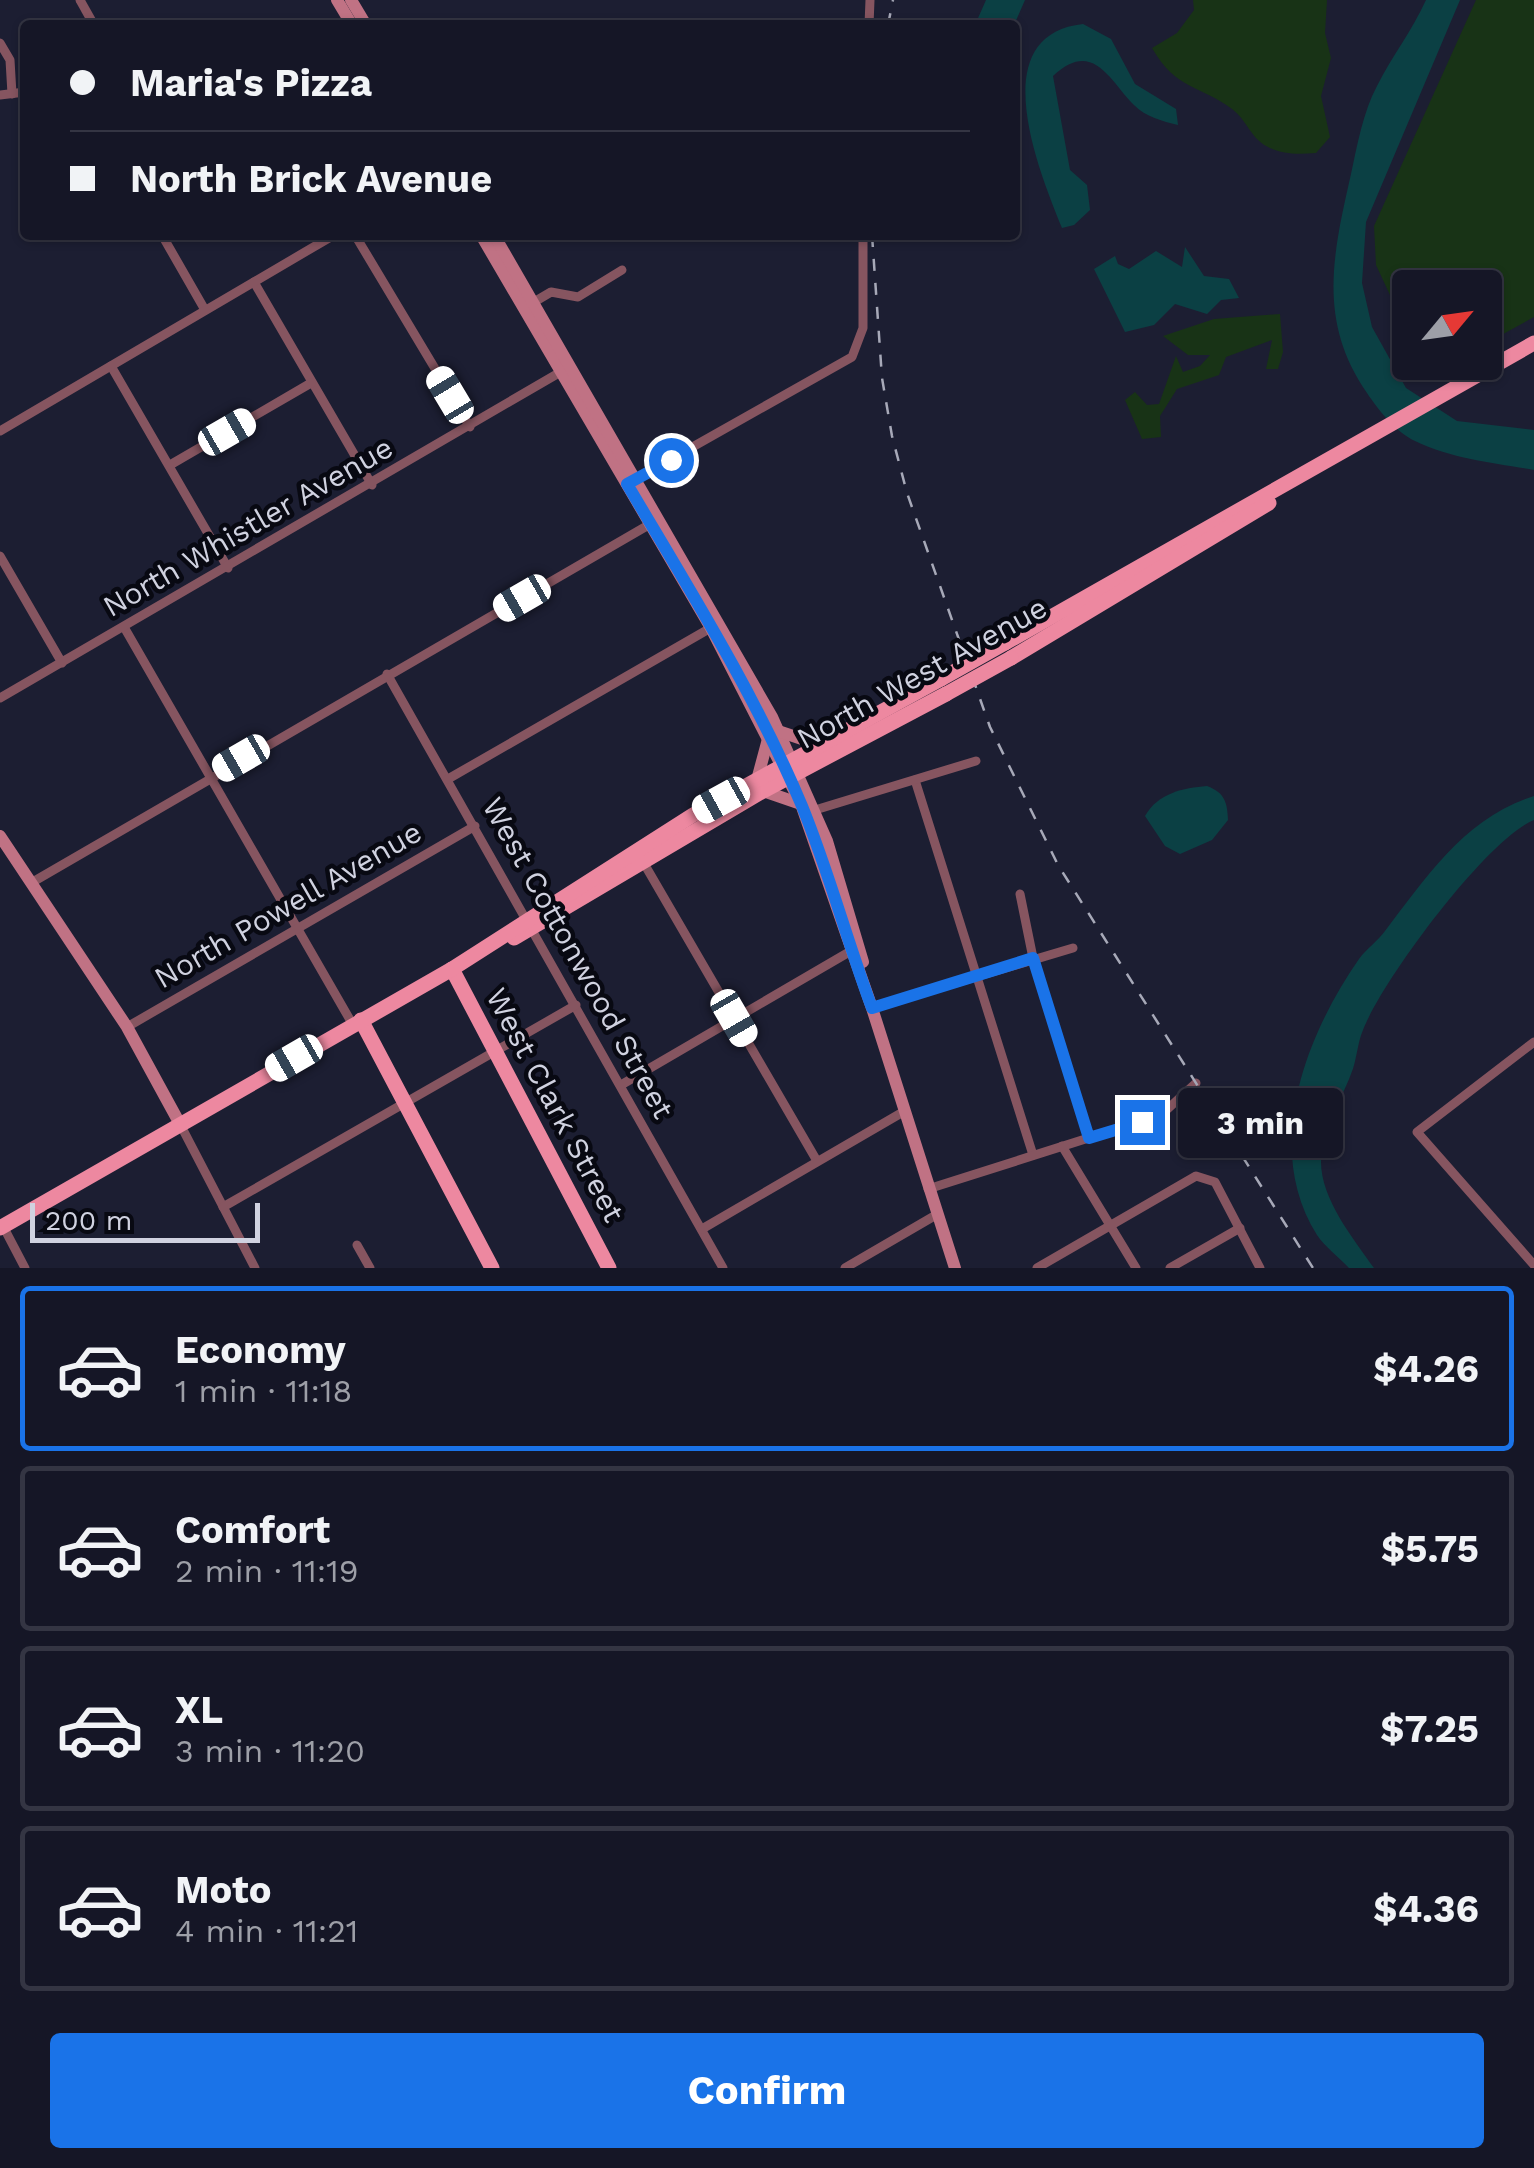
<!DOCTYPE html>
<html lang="en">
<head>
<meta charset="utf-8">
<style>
	:root { --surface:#151626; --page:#222332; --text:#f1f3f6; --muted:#9d9fa7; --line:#343543; --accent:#1a73e8 }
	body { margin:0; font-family:"Work Sans",sans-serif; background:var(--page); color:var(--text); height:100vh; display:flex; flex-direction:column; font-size:38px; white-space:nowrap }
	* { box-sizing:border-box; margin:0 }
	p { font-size:32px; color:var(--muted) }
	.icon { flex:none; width:55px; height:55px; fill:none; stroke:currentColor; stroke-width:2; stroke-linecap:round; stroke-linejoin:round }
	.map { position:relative; height:1268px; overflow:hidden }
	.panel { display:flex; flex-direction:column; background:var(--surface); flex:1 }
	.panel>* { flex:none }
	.guide { position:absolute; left:20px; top:20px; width:1000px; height:220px; border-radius:10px; box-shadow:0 2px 8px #0004,0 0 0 2px var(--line); display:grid; align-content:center; height:220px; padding:0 50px; background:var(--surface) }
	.needle { width:65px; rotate:61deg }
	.fabs { position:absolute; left:1392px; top:270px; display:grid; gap:20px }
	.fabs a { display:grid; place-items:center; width:110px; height:110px; border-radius:10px; background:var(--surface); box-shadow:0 2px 8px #0004,0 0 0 2px var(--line); font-size:50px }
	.scale { position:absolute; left:30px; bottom:25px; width:230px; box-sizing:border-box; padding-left:10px; border:5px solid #d0d2e0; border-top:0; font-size:28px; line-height:35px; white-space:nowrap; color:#d0d2e0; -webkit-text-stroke:8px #080912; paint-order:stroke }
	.end { position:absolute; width:45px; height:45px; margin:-22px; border:12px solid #1a73e8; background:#fff; box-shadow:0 0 0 5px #fff }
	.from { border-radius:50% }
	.bubble { position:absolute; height:70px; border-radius:10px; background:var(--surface); box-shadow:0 2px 8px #0004,0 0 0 2px var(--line); font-size:32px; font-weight:700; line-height:70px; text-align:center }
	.car { position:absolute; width:30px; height:60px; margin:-30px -15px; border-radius:12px; box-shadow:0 0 8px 2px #0007; background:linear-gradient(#fff 24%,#345 0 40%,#fff 0 76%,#345 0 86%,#fff 0) }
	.guide b { display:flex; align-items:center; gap:35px; height:95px; font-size:38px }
	.guide b+b { border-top:2px solid var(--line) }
	.guide i { width:25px; height:25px; background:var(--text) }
	ul { padding:18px 0 0; list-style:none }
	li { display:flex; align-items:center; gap:30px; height:165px; margin:0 20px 15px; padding:0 30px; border:5px solid var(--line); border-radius:10px }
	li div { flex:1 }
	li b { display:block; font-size:38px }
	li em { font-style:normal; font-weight:700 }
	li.on { border-color:var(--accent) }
	li>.icon { width:90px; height:90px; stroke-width:1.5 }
	.primary-button { display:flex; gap:20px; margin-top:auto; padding:20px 50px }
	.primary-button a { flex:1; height:115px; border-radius:10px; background:var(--accent); color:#fff; font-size:40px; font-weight:700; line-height:115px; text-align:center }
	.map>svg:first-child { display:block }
	.green { fill:#183316 }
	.water { fill:#0b4044 }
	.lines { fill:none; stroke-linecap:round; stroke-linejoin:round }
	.street { stroke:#865560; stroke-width:9 }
	.secondary { stroke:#c07284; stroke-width:12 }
	.primary { stroke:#ed88a0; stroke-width:15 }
	.rail { stroke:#a7a9b8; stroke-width:2.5; stroke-dasharray:12 12; stroke-linecap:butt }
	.primary-bridge { stroke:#ed88a0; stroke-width:15 }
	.route { stroke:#1a73e8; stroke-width:12 }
	.labels { text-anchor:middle; stroke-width:9; stroke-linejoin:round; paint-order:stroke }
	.street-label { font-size:30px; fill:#d0d2e0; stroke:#080912 }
</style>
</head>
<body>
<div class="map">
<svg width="1534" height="1268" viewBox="0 0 1534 1268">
	<rect width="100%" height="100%" fill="#1c1e32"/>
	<g class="green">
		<path d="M1193,0H1327L1325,33L1331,58L1321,96L1330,137L1316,153C1300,154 1285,155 1270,148C1251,140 1247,120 1232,109C1200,85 1176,90 1152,48L1177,33L1194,10Z"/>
		<path d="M1476,0H1534V317L1485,344V288H1410V338L1376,265L1374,226Z"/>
		<path d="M1280,314L1283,352L1278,369H1266L1272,340L1226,357L1219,375L1177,389L1160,416L1161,437L1142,439L1125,400L1135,392L1147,405L1159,404L1176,356L1183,372L1200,366L1210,355H1188L1163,336L1214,319Z"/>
	</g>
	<g class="water">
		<path d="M986,0H1025L1014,25H975Z"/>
		<path d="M1426,0H1460L1366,222L1362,283L1372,327L1406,388L1457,421L1534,430V470C1495,463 1452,459 1415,441C1396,432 1379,411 1367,393C1317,321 1333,254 1351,174C1357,146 1363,112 1377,86C1392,56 1412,31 1426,0Z"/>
		<path d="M1083,24L1111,39L1135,84L1176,109L1178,125C1162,121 1146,117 1134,105C1110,81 1093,38 1053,76L1070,170L1087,185L1090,210L1074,225L1062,228C1040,173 982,35 1083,24Z"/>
		<path d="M1185,247L1204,276L1229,279L1239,298L1221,300L1207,314L1175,304L1154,325L1125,332L1094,269L1115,256L1118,264L1129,269L1156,251L1182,267Z"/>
		<path d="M1207,786C1225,793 1227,802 1228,820L1212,840L1180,854L1165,846L1145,816C1158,793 1183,788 1207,786Z"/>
		<path d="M1534,796V820C1486,840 1382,981 1363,1030C1357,1044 1357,1060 1351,1074C1340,1103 1322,1127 1321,1160C1320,1198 1353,1238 1374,1268H1349C1339,1257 1325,1247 1317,1235C1262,1148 1306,1035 1359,959C1367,948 1378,941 1385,931C1427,876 1465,818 1534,796Z"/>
	</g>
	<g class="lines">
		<g class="street">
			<path d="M80,0L94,25"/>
			<path d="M869,25L870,0"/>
			<path d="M0,43L10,60L12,94"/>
			<path d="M0,95L25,92"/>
			<path d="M162,235L205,310"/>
			<path d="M355,235L470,427"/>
			<path d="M254,282L372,485"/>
			<path d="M534,302L551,292L578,297L622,270"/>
			<path d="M111,366L228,568"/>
			<path d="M0,431L334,235"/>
			<path d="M170,465L311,383"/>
			<path d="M634,480L852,357L863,328V235"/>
			<path d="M0,556L62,663"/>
			<path d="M124,627L353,1025"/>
			<path d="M387,674L723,1268"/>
			<path d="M0,698L564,370"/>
			<path d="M448,779L714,626"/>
			<path d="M915,780L1033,1155"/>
			<path d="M815,810L976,761"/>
			<path d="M642,860L817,1161"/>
			<path d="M31,883L652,523"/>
			<path d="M1020,894L1033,958L1089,1138"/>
			<path d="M872,1008L1073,948"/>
			<path d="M127,1027L475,826"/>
			<path d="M1534,1042L1417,1132L1534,1265"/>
			<path d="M621,1085L856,948"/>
			<path d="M180,1124L255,1268"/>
			<path d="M1062,1146L1136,1268"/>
			<path d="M928,1189L1161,1115L1196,1083"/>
			<path d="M223,1207L576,1005"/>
			<path d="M3,1226L25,1268"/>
			<path d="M702,1229L903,1112"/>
			<path d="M357,1245L370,1268"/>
			<path d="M845,1268L936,1215"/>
			<path d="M1037,1268L1196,1176L1215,1182L1260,1268"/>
			<path d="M1170,1268L1240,1228"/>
		</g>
		<g class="secondary">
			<path d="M337,0L352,25"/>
			<path d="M351,0L366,25"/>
			<path d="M481,235L711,628L801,804L872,1008L955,1268"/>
			<path d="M494,235L772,717L827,841L863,962"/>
			<path d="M778,731L805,740L826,741"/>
			<path d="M757,780L768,739"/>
			<path d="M763,791L801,804"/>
			<path d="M0,836L127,1027L180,1124"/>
		</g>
		<g class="primary">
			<path d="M1005,643L1534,343"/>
			<path d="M1011,658L1269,503"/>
			<path d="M514,938L763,791L946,694"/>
			<path d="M452,969L609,1268"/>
			<path d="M361,1020L492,1268"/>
			<path d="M0,1228L452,969L693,815L941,679"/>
		</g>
		<g class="rail">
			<path d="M888,25L893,0"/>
			<path d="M872,235L882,378L892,436L907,493L990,727L1058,865L1313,1268"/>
		</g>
		<g class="primary-bridge">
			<path d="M941,679L1005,643"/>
			<path d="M946,694L1011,658"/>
		</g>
	</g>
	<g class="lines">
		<path class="route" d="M671,460L627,484C689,589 755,694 802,806C829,872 847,941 872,1008L1033,958L1089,1138L1142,1122"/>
	</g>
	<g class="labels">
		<g class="street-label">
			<text transform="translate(248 527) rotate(-30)" y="10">North Whistler Avenue</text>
			<text transform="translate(922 673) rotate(-29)" y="10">North West Avenue</text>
			<text transform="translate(288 905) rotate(-30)" y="10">North Powell Avenue</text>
			<text transform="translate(578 958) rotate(61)" y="10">West Cottonwood Street</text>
			<text transform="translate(555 1105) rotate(62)" y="10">West Clark Street</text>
		</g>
	</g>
</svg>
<div class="fabs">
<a><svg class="needle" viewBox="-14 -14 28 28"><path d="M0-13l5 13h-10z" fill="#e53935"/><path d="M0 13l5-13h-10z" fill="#9d9fa7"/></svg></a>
</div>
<div class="scale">200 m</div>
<i class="end from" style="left:671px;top:460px"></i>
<i class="end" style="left:1142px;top:1122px"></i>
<div class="bubble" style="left:1178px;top:1088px;width:165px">3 min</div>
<i class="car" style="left:450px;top:395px;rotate:329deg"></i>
<i class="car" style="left:227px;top:432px;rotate:60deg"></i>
<i class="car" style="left:522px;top:598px;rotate:240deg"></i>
<i class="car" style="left:241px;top:758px;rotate:240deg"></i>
<i class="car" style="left:721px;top:800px;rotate:241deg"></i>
<i class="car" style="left:734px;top:1018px;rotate:150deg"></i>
<i class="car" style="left:294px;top:1058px;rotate:240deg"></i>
<div class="guide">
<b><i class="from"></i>Maria's Pizza</b>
<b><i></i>North Brick Avenue</b>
</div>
</div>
<section class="panel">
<ul>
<li class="on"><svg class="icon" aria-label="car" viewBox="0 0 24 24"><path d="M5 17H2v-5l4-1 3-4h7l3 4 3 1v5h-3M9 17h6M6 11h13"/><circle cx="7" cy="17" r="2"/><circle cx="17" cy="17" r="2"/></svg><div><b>Economy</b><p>1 min · 11:18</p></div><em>$4.26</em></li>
<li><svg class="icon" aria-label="car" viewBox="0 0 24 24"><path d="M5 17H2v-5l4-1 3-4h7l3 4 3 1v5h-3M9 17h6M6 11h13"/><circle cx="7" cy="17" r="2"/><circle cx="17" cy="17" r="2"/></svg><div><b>Comfort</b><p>2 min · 11:19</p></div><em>$5.75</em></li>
<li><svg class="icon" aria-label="car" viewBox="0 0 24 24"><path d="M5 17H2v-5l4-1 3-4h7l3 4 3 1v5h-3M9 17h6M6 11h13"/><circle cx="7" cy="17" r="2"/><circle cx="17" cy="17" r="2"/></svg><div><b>XL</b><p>3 min · 11:20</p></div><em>$7.25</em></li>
<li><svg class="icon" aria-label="car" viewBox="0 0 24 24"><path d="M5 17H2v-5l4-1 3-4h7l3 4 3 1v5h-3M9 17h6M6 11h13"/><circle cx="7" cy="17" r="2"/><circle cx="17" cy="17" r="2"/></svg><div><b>Moto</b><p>4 min · 11:21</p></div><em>$4.36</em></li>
</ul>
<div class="primary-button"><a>Confirm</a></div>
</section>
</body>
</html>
